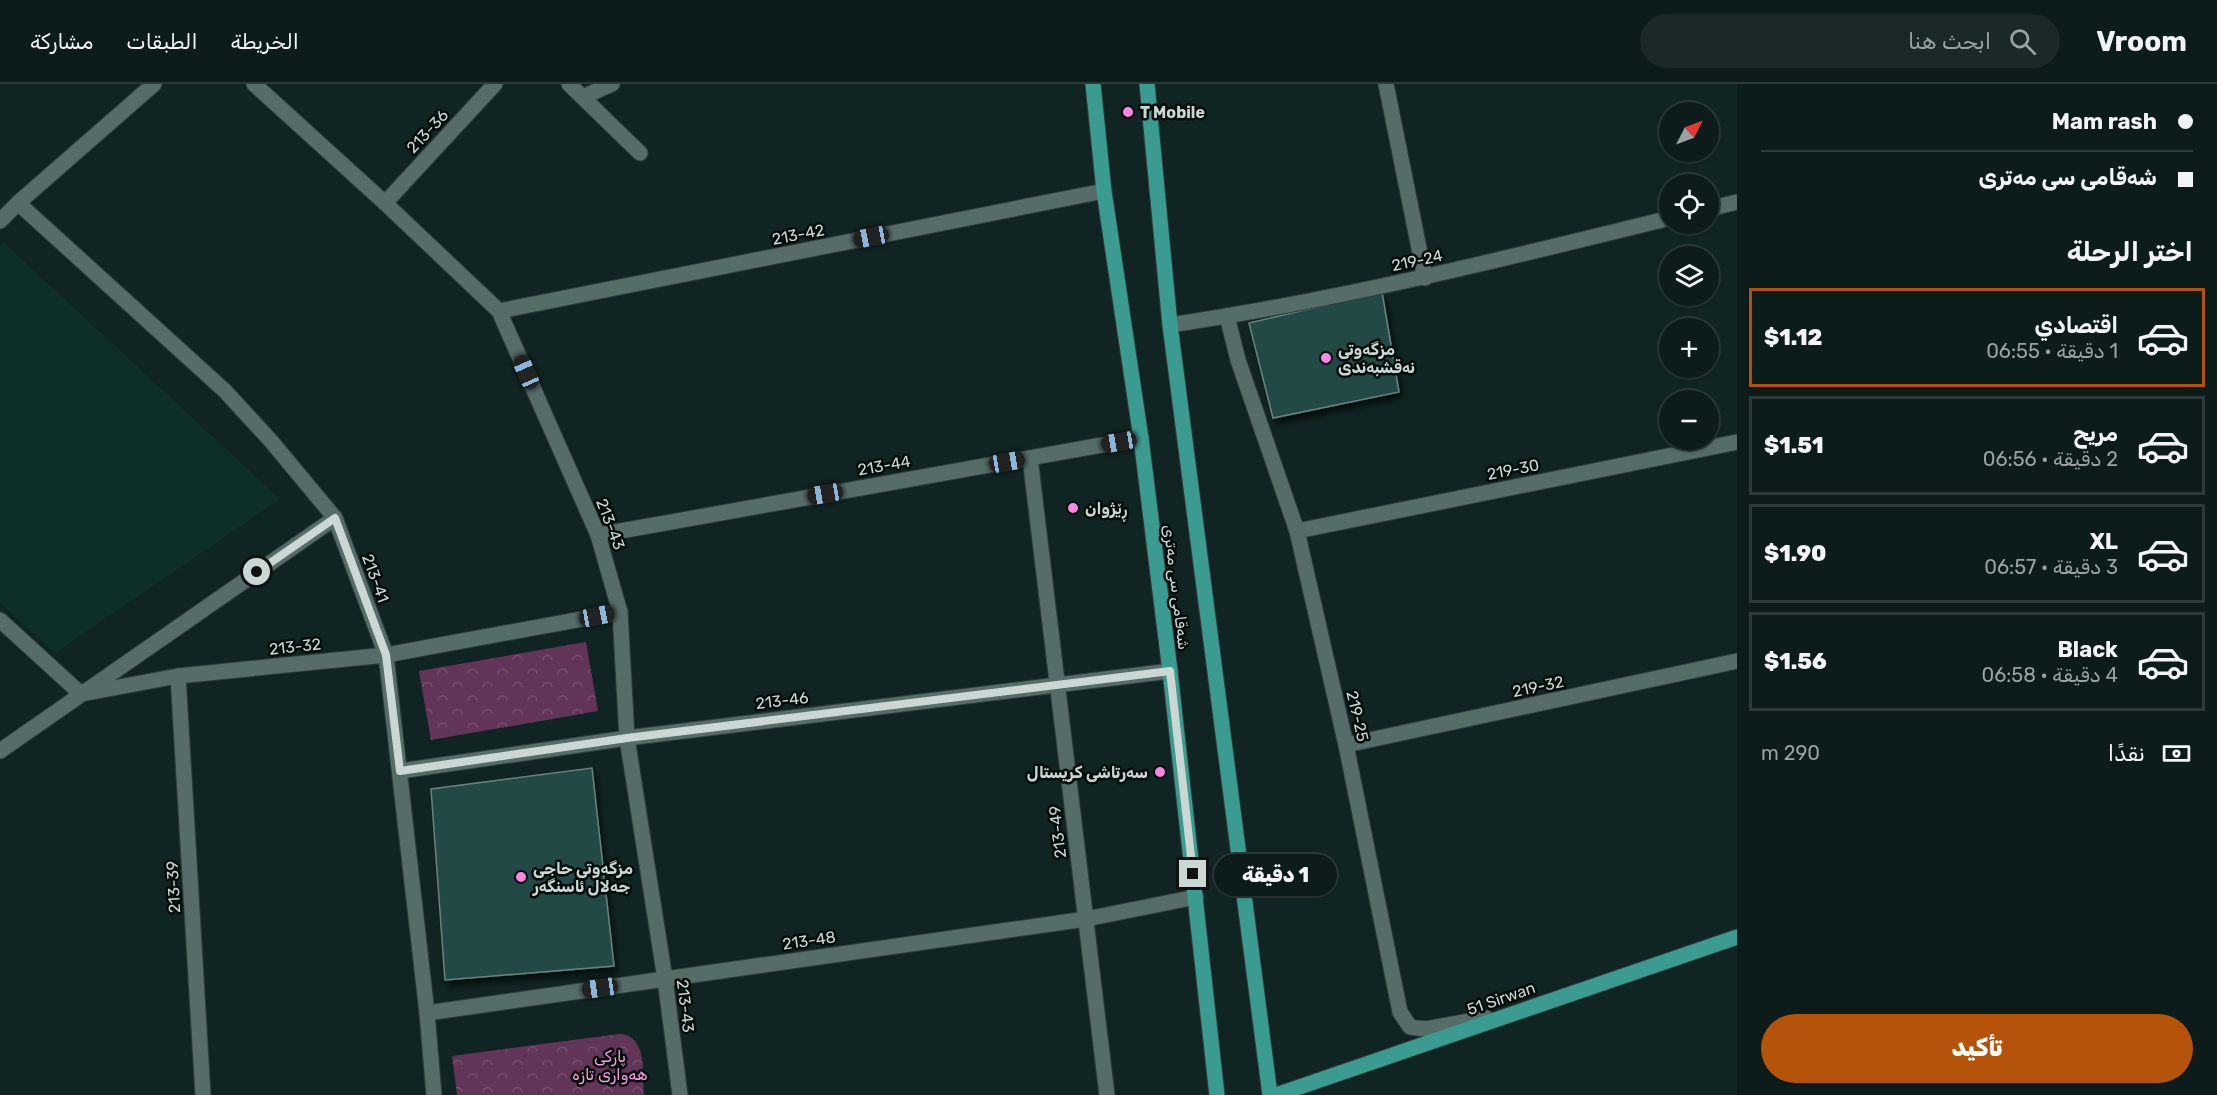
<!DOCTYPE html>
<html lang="ar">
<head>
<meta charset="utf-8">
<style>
	:root { --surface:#0c1c1a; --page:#1a2927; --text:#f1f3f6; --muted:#9aa1a2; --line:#2c3a39; --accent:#b45309 }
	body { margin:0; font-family:Rubik,Vazirmatn,sans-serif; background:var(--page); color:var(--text); direction:rtl; height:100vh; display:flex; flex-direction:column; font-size:22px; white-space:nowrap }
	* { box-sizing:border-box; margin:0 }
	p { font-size:20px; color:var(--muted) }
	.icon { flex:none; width:33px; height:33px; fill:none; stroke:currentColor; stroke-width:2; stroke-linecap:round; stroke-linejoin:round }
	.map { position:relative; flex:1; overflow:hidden; direction:ltr }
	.drawer { display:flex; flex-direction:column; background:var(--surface); width:480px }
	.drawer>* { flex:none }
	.hud { display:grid; align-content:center; height:132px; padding:0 24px; background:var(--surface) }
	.needle { width:39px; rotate:48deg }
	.buttons { position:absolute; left:1659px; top:18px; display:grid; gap:12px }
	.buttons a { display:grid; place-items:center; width:60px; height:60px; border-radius:50%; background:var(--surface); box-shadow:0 2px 4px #0004,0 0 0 2px var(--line); font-size:30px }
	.end { position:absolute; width:27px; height:27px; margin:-14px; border:8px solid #cad7d5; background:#111; box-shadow:0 0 0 3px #111 }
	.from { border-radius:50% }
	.bubble { position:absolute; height:42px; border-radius:21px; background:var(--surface); box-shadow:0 2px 4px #0004,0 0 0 2px var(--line); font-size:20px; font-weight:800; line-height:42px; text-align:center; direction:rtl }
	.car { position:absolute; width:18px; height:36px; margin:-18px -9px; border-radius:8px; box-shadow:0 0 4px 2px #0007; background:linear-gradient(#222 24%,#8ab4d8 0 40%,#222 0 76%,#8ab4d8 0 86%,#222 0) }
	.hud b { display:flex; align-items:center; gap:21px; height:57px; font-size:22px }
	.hud b+b { border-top:2px solid var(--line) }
	.hud i { width:15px; height:15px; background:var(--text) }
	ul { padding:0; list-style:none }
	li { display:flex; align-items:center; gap:18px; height:99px; margin:0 12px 9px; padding:0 12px; border:3px solid var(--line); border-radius:0px }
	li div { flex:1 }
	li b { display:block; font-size:22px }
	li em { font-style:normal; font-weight:800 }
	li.selected { border-color:var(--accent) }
	li>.icon { width:54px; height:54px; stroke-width:1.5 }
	h2 { padding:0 24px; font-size:27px; line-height:72px }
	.pay { display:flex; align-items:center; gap:15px; height:66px; padding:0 24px; font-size:22px }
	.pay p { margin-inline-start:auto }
	.cta { display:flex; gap:12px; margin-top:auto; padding:12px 24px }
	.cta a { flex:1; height:69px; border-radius:36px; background:var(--accent); color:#fff; font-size:24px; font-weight:800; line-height:69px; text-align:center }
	header { display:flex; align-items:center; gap:36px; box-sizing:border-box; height:84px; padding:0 30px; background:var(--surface); border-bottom:2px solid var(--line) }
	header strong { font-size:28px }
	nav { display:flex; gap:33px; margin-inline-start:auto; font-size:21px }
	.search { width:420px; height:54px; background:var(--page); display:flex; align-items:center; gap:15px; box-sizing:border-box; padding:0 21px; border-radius:33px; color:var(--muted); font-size:22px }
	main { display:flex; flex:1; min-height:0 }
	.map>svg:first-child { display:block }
	.built { fill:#0e2e2a }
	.park { fill:url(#park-crowns) }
	.building { fill:#214a45; stroke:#69827e; stroke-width:1.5; filter:url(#shadow) }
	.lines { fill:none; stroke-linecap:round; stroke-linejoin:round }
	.minor-casing { stroke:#303e3c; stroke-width:17 }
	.major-casing { stroke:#303e3c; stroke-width:17 }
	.minor { stroke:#556c69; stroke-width:15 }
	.major { stroke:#3c9b91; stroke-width:15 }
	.route { stroke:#cad7d5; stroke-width:8 }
	.poi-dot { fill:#fc86e4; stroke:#050d0b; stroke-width:2 }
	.labels { text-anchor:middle; stroke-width:5; stroke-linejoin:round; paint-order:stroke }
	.poi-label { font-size:16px; font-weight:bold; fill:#cad7d5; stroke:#050d0b; text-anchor:start }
	.street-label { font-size:16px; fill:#cad7d5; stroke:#050d0b }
	.park-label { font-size:16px; fill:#fb9ce7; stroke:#050d0b }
</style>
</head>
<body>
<header>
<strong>Vroom</strong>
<div class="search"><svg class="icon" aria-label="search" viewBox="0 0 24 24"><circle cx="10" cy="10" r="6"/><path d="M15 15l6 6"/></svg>ابحث هنا</div>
<nav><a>الخريطة</a><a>الطبقات</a><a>مشاركة</a></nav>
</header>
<main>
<section class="drawer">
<div class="hud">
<b><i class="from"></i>Mam rash</b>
<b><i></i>شەقامی سی مەتری</b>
</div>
<h2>اختر الرحلة</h2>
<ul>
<li class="selected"><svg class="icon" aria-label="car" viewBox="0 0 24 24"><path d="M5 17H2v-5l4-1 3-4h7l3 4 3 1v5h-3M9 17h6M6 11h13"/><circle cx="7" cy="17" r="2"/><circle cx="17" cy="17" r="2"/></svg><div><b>اقتصادي</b><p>1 دقيقة · 06:55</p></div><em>$1.12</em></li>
<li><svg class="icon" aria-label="car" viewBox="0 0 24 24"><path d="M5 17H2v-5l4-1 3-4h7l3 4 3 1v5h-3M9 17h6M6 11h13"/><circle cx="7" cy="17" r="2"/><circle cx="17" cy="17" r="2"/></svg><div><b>مريح</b><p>2 دقيقة · 06:56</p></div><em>$1.51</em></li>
<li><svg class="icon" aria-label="car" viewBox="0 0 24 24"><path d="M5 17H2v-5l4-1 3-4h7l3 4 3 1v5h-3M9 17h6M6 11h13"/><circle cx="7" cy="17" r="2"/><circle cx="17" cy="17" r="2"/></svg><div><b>XL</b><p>3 دقيقة · 06:57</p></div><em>$1.90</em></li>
<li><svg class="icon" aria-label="car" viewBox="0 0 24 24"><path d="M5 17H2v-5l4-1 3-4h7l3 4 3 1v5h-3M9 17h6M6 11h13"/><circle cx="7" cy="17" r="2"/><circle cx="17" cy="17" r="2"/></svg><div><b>Black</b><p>4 دقيقة · 06:58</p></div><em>$1.56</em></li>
</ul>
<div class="pay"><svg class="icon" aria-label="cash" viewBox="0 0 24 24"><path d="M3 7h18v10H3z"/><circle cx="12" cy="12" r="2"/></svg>نقدًا<p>290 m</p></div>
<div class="cta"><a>تأكيد</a></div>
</section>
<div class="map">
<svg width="1737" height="1011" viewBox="0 0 1737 1011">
	<defs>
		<pattern id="park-crowns" width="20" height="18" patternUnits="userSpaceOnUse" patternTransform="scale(1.5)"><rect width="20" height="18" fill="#613458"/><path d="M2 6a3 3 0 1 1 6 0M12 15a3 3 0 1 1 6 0" fill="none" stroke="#76516f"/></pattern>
		<filter id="shadow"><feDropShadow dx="3.5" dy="6" stdDeviation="3" flood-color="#0009"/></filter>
	</defs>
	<rect width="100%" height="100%" fill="#102523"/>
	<path class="built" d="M3,158L280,415L55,569L0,519V161Z"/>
	<g class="park">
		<path d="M586,558L598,627L431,656L419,587Z"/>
		<path d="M619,950C648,951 642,989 644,1011H457L452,972Z"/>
	</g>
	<g class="building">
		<path d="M1382,208L1399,308L1273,334L1249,239Z"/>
		<path d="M592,684L614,882L445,896L431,705Z"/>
	</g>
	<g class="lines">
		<defs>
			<g id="minor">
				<path d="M254,0L385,119L499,227L598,451L620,528L627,654L665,895L680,1011"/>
				<path d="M569,0L640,69"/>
				<path d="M1386,0L1425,194"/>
				<path d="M583,13L612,0"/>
				<path d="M18,119L225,307L271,357L335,434L386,571L427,929L434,1011"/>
				<path d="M385,119L495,0"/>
				<path d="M1708,125L1737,118"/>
				<path d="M0,137L18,119L154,0"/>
				<path d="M499,227L1104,107"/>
				<path d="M1227,232L1238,276L1297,447L1346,661L1400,928L1410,943L1425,945L1486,934"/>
				<path d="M1170,241C1339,216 1504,175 1670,134"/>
				<path d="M1030,374L1107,1011"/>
				<path d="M1297,447L1737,358"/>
				<path d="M598,451L1141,354"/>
				<path d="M0,536L81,610L178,592L386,571L620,528"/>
				<path d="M178,592L203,1011"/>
				<path d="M1346,661L1737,577"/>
				<path d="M0,667L335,434"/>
				<path d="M400,687L627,654L1170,587"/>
				<path d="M427,929L1086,835L1196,813"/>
			</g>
			<g id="major">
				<path d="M1093,0L1104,107L1141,354L1170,587L1217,1011"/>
				<path d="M1147,0L1170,241L1270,1011"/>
				<path d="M1276,1011L1737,853"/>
			</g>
		</defs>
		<use href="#minor" class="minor-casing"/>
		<use href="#major" class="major-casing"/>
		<use href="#minor" class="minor"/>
		<use href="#major" class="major"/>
	</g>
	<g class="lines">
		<path class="route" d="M257,488L335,434L386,571L400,687L627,654L1170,587L1193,790"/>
	</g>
	<g class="poi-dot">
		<circle cx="1128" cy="28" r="6"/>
		<circle cx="1326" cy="274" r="6"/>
		<circle cx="1073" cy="424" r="6"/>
		<circle cx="1160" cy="688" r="6"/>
		<circle cx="521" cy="793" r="6"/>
	</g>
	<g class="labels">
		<g class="poi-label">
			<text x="1140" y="34">T Mobile</text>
			<text x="1338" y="271">مزگەوتی<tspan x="1338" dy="18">نەقشبەندی</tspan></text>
			<text x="1085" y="430">ڕێژوان</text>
			<text x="1148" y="694" text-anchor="end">سەرتاشی کریستال</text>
			<text x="533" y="790">مزگەوتی حاجی<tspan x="533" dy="18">جەلال ئاسنگەر</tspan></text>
		</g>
		<g class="street-label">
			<text transform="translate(427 47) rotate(-47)" y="6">213-36</text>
			<text transform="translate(798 150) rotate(-11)" y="6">213-42</text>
			<text transform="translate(1417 176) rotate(-12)" y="6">219-24</text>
			<text transform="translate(884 381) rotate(-10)" y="6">213-44</text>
			<text transform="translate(1513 385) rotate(-11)" y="6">219-30</text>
			<text transform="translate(611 440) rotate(69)" y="6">213-43</text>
			<text transform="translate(376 494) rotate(70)" y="6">213-41</text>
			<text transform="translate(1177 503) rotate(83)" y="6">شەقامی سی مەتری</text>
			<text transform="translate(295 562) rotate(-6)" y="6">213-32</text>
			<text transform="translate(1538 602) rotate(-12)" y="6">219-32</text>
			<text transform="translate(782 616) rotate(-7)" y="6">213-46</text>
			<text transform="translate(1358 632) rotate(77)" y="6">219-25</text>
			<text transform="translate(1057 748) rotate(-97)" y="6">213-49</text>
			<text transform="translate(173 803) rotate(-93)" y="6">213-39</text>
			<text transform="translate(809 856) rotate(-8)" y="6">213-48</text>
			<text transform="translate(1501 914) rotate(-19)" y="6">51 Sirwan</text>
			<text transform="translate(686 922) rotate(83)" y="6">213-43</text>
		</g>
		<g class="park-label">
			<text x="610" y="978">پارکی<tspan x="610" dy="18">هەواری تازە</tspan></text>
		</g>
	</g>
</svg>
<div class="buttons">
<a><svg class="needle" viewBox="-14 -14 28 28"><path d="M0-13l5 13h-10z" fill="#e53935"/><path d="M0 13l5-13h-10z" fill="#9aa1a2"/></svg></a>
<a><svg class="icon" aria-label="locate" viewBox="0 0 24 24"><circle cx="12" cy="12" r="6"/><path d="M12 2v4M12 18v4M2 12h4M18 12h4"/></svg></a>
<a><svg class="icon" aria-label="layers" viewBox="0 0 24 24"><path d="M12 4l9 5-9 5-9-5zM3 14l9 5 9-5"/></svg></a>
<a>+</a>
<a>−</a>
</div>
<i class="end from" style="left:257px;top:488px"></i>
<i class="end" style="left:1193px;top:790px"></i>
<div class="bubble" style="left:1214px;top:770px;width:123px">1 دقيقة</div>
<i class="car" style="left:871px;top:153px;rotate:259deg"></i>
<i class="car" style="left:526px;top:288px;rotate:336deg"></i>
<i class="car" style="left:1119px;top:358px;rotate:260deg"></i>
<i class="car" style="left:1007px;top:378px;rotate:80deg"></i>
<i class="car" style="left:825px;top:410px;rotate:260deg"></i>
<i class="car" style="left:597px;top:532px;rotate:79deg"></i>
<i class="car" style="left:600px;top:904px;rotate:262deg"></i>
</div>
</main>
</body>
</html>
